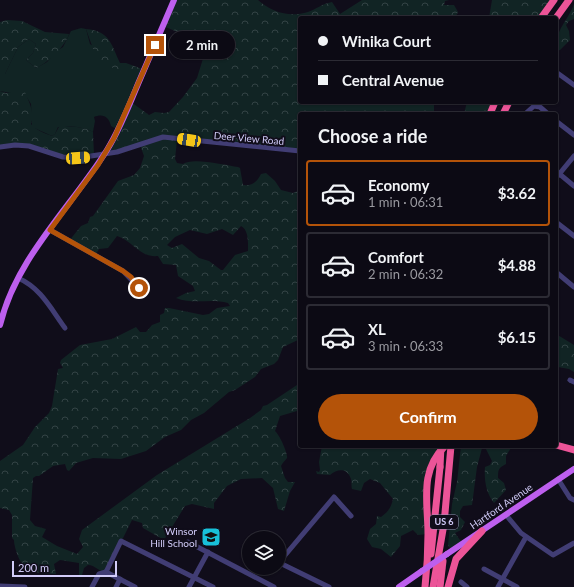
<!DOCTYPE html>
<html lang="en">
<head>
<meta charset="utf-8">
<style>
	:root { --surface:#0c0a14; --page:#15131d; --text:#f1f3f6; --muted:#9a9aa0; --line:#2c2b34; --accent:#b45309 }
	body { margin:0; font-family:Lato,sans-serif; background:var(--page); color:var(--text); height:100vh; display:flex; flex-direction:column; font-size:15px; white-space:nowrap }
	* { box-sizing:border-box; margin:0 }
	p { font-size:13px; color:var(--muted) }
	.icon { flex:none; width:22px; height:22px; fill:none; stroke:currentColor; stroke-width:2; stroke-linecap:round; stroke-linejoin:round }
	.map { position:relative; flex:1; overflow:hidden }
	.drawer { position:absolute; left:298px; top:112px; width:260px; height:336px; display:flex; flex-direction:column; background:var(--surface); border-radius:4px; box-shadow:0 1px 3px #0004,0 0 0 1px var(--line) }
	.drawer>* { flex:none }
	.top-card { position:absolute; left:298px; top:16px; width:260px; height:88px; border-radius:4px; box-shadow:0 1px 3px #0004,0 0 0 1px var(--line); display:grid; align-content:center; height:88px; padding:0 20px; background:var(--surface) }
	.controls { position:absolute; left:242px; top:531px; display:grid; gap:8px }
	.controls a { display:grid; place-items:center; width:44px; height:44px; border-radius:50%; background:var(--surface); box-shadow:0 1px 3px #0004,0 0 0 1px var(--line); font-size:20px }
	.scale { position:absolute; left:12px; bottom:10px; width:105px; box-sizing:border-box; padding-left:4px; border:2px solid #d2ccf9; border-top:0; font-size:11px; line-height:14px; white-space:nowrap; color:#d2ccf9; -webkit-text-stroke:3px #100d1a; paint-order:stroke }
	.end { position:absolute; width:18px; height:18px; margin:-9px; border:5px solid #b45309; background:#fff; box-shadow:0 0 0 2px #fff }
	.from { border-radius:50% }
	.bubble { position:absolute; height:28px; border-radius:14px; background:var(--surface); box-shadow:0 1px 3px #0004,0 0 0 1px var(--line); font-size:13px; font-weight:700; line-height:28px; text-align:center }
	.car { position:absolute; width:12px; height:24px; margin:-12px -6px; border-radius:5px; box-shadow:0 0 3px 1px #0007; background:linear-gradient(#f5c518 24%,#345 0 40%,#f5c518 0 76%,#345 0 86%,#f5c518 0) }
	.top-card b { display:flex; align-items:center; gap:14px; height:38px; font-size:15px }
	.top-card b+b { border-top:1px solid var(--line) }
	.top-card i { width:10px; height:10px; background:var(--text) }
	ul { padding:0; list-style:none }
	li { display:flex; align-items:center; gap:12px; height:66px; margin:0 8px 6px; padding:0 12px; border:2px solid var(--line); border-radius:4px }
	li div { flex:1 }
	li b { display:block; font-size:15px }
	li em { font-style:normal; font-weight:700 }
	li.selected { border-color:var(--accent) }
	li>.icon { width:36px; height:36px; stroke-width:1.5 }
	h2 { padding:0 20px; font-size:18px; line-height:48px }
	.cta { display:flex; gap:8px; margin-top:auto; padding:8px 20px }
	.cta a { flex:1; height:46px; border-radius:24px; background:var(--accent); color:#fff; font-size:16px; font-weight:700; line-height:46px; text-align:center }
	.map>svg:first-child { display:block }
	.green { fill:#112424 }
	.forest { fill:url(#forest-crowns); fill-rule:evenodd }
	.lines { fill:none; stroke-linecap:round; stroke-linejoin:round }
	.minor { stroke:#413d74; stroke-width:5 }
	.major { stroke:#bd5fee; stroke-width:6 }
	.highway { stroke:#ec5498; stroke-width:7 }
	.major-bridge { stroke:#bd5fee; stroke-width:6 }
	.highway-bridge { stroke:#ec5498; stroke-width:7 }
	.route { stroke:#b45309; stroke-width:5 }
	.labels { text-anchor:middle; stroke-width:4; stroke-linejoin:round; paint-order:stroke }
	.shield { fill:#100d1a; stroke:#9893b6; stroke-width:1 }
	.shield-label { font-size:9px; font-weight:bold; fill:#d2ccf9 }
	.street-label { font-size:10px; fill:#d2ccf9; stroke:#100d1a }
	.poi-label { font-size:10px; fill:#d2ccf9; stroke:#100d1a; text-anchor:end }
</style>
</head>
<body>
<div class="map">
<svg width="574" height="587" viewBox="0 0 574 587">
	<defs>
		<pattern id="forest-crowns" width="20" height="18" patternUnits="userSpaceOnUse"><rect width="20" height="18" fill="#112424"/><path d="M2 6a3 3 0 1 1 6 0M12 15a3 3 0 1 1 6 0" fill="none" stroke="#334345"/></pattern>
	</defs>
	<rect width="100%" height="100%" fill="#100d1a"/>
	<path class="green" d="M81,28L86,29L90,44L141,78L118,130L111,126C109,117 103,113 94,117L95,121L93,132C82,126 69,126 58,127L55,134L52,136L32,127L31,104L26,96L0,91V74H5L18,47L29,39L36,44L33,53L26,60L36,68L47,62L55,52L63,47L71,31Z"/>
	<g class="forest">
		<path d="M174,0H258C272,12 289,18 308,12C317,9 321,4 332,2L340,14L362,0H449L445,1L444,5H454L458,12L455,18H300V102H434V114H300V151L177,140L175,159L177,163L183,164C192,157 225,165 238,167L240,168L243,185C252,186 257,182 261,174L266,173L275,181L281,190L293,193L300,190V339L283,347L278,360L274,364L261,369L255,377L235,390L229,392L204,413L191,420L181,430L165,437L146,451L121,459L93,458L76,463L69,471L67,470L65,464L53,466L39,476H36L33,478L30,520L35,526L46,529L42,537L57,546L77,554L83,547L79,539L82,530L157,475L250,418L261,410L263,406L267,405L300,383V412L297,411L280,416L275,431C279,434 288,453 287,458C285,461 282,463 281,466L285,478L288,482H295L290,491L284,511L278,509L273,488L262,478L241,479L227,486L214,503V509L192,504L185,506L164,540L143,528L142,523L132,520L106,572C99,572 95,565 88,565L84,568L82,575H79V563L60,560L54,564L56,574C49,574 34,573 28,570C21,567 14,548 14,540L12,538V515L9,510L0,508V461L23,445L35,427L49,413L52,406L58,369L63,368L60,363L61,360L80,345L112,339L136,327L140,332H146L152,325L160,322V315L164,313L165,308H169L203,315L209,314L217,308L230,306L228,303C211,298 194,305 176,298L186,293L195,291L193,286L178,276L176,265L163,264L158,256C140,258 133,241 117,236L108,248L99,249L95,256L69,241L81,226L88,223L90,217L93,216L118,181L134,175L140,168L144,156L140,145L107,154L131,102L149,115L155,112L164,113L169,112L183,97L197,78L206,49L202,42L163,26ZM241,226C249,230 248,243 248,251L235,255L223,270H221L209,261L199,258L182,244L172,248L167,245L175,237L190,230L207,234L222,229L233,235Z"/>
		<path d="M492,0H551L541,18H489Z"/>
		<path d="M574,4V19L569,21L566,25L569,31L570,40L560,50L556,51C556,27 567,23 574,4Z"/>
		<path d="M7,20L22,21L45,32L69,34C66,45 48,63 36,68L26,60L33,53L36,44L29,39L18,47L5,74H0V22Z"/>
		<path d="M86,29C110,31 111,44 120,63H126L145,70L141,78L119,72L96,57Z"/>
		<path d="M0,91L6,93L25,92C29,102 35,113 31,124C34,129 46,134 52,136L55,134L60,125C71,128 82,125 93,132L94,156L76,158L28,146L0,147Z"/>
		<path d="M467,102H495L490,114H464Z"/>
		<path d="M556,334L574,345V372L569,369L558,367L556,369Z"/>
		<path d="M322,446H440L430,465L427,534L418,535L413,530L401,536L400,546L391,557L381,549L372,547L367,539L370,529L376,524L377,516L381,517C388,512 391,508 393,499L380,483L370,479L364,483L361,491L352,489C351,485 352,482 351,479C347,467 337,469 330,475L317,474L316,471L319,472L320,470L319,462Z"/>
		<path d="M461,446H512L506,456V464C498,468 498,470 498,478L504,483L506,490L494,503C486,493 484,480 485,467L490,465L492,461L486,449L482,448L477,467L472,505L463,506L460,511V517L465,522L461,530L455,533L462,543L452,550L448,546L452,504L457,482Z"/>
	</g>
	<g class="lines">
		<g class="minor">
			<path d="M556,72L574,85"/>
			<path d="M525,114L534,106L540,107L548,114"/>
			<path d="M556,121L574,135"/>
			<path d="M0,147L15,145L29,146L63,157L78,158L117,152L163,137L300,151"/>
			<path d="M556,171L574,186"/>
			<path d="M556,178L574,156"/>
			<path d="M556,222L574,236"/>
			<path d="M50,230L123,271L145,294"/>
			<path d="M556,272L574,287"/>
			<path d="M18,278C41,288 51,309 65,328"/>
			<path d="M570,380L574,382"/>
			<path d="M558,479L570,498L574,500"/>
			<path d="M506,515L521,533L553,555L574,543"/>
			<path d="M188,542L274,587"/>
			<path d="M484,569L517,587"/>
			<path d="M106,572L121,541L213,587"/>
			<path d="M106,572L135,587"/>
			<path d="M461,582L467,587"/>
			<path d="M0,586L25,587"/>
			<path d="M92,587L99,574L106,572"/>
			<path d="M116,587L120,579"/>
			<path d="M189,587L208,552"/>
			<path d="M329,587L286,566L280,563L281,560L334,497L351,516"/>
			<path d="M498,587L526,537"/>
		</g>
		<g class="major">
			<path d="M0,325C16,258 71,207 107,150C120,129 129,106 138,84C150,56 162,28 174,0"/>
			<path d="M447,554L574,469"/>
			<path d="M399,587L422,571"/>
		</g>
		<g class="highway">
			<path d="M541,18L554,0"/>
			<path d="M556,18L569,0"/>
			<path d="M490,114L495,102"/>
			<path d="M503,114L509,102"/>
			<path d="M556,445L574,450"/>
			<path d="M431,554L440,467"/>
			<path d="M425,587C427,569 428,552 428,534C428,502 419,471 445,446"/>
			<path d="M433,587L444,524L451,446"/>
			<path d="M440,587L443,561"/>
			<path d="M448,587L456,559L482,531"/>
		</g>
		<path class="major-bridge" d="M422,571L447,554"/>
		<path class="highway-bridge" d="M440,467L441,446"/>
	</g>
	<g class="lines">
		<path class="route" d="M139,288L131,277L123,271L50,230L98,165L114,138L155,45"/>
	</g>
	<defs>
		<symbol id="school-square" viewBox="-11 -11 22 22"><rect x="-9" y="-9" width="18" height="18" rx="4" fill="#18c0d9" stroke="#100d1a"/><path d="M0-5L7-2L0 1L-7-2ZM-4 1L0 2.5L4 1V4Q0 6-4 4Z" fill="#111"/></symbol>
	</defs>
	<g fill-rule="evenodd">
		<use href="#school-square" x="200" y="526" width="22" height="22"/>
	</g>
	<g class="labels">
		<rect class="shield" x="430" y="515" width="28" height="14" rx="3"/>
		<g class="shield-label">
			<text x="444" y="525">US 6</text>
		</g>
		<g class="street-label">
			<text transform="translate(249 138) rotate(5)" y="4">Deer View Road</text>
			<text transform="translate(501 506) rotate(-34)" y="4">Hartford Avenue</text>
		</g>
		<g class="poi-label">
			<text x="197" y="535">Winsor<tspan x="197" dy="12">Hill School</tspan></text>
		</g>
	</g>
</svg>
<div class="controls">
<a><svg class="icon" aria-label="layers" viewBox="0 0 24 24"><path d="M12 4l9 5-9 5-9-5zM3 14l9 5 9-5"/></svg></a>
</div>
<div class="scale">200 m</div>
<i class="end from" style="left:139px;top:288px"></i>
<i class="end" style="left:155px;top:45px"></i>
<div class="bubble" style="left:169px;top:31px;width:66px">2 min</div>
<i class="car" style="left:189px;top:140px;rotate:279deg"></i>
<i class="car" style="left:78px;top:158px;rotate:86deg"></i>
<div class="top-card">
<b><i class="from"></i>Winika Court</b>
<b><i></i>Central Avenue</b>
</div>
<section class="drawer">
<h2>Choose a ride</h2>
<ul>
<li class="selected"><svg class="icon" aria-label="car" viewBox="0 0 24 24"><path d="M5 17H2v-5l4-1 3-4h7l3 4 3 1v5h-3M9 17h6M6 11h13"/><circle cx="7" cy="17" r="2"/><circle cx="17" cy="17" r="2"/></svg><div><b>Economy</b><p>1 min · 06:31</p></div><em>$3.62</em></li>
<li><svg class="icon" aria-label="car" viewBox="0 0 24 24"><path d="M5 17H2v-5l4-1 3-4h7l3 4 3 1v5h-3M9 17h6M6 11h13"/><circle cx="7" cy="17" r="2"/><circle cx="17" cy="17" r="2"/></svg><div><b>Comfort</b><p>2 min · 06:32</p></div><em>$4.88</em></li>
<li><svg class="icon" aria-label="car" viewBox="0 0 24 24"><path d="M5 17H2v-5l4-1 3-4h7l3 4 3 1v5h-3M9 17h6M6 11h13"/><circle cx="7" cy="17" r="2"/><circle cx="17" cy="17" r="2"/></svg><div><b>XL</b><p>3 min · 06:33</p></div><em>$6.15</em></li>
</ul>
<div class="cta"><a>Confirm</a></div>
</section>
</div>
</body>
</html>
